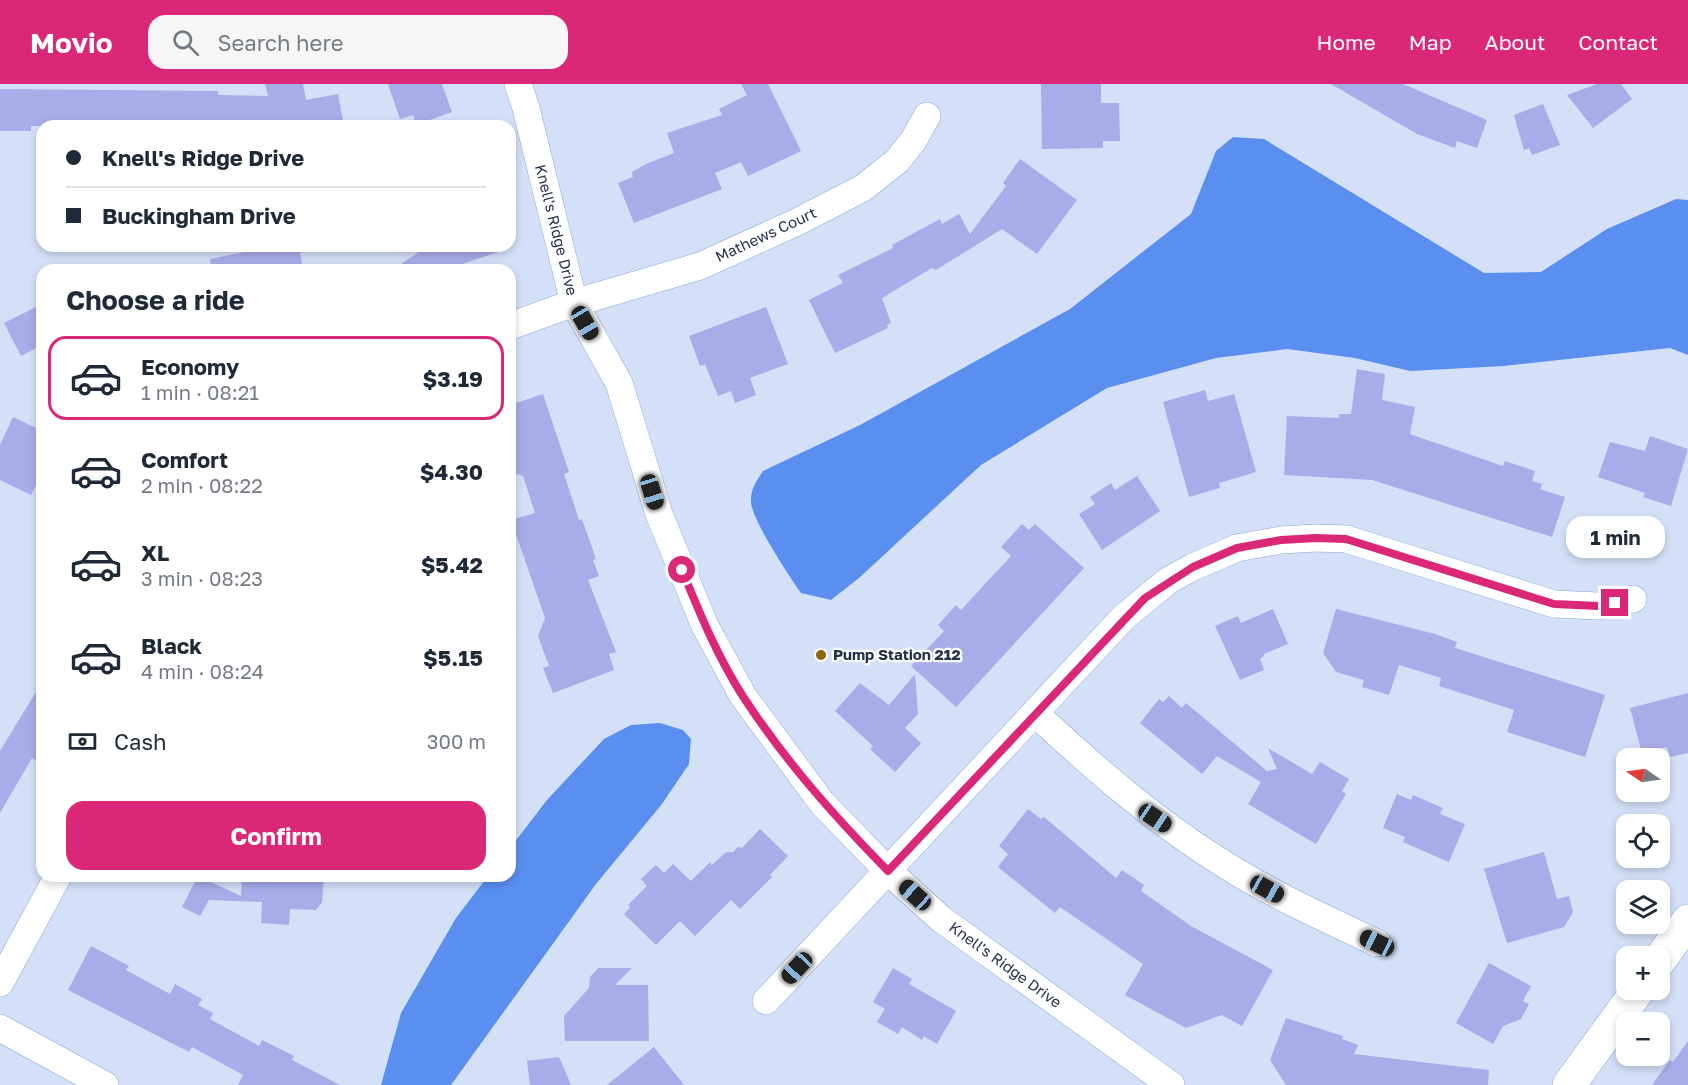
<!DOCTYPE html>
<html lang="en">
<head>
<meta charset="utf-8">
<style>
	:root { --surface:#fff; --page:#f6f6f7; --text:#1f2937; --muted:#747a83; --line:#e0e1e3; --accent:#db2777 }
	body { margin:0; font-family:"Golos Text",sans-serif; background:var(--page); color:var(--text); height:100vh; display:flex; flex-direction:column; font-size:22px; white-space:nowrap }
	* { box-sizing:border-box; margin:0 }
	p { font-size:20px; color:var(--muted) }
	.icon { flex:none; width:33px; height:33px; fill:none; stroke:currentColor; stroke-width:2; stroke-linecap:round; stroke-linejoin:round }
	.map { position:relative; flex:1; overflow:hidden }
	.drawer { position:absolute; left:36px; top:180px; width:480px; height:618px; display:flex; flex-direction:column; background:var(--surface); border-radius:18px; box-shadow:0 3px 9px #0003 }
	.drawer>* { flex:none }
	.hud { position:absolute; left:36px; top:36px; width:480px; height:132px; border-radius:18px; box-shadow:0 3px 9px #0003; display:grid; align-content:center; height:132px; padding:0 30px; background:var(--surface) }
	.needle { width:39px; rotate:283deg }
	.buttons { position:absolute; left:1616px; top:664px; display:grid; gap:12px }
	.buttons a { display:grid; place-items:center; width:54px; height:54px; border-radius:12px; background:var(--surface); box-shadow:0 3px 9px #0003; font-size:30px }
	.end { position:absolute; width:27px; height:27px; margin:-14px; border:8px solid #db2777; background:#fff; box-shadow:0 0 0 3px #fff }
	.from { border-radius:50% }
	.bubble { position:absolute; height:42px; border-radius:18px; background:var(--surface); box-shadow:0 3px 9px #0003; font-size:20px; font-weight:700; line-height:42px; text-align:center }
	.car { position:absolute; width:18px; height:36px; margin:-18px -9px; border-radius:8px; box-shadow:0 0 4px 2px #0007; background:linear-gradient(#222 24%,#8ab4d8 0 40%,#222 0 76%,#8ab4d8 0 86%,#222 0) }
	.hud b { display:flex; align-items:center; gap:21px; height:57px; font-size:22px }
	.hud b+b { border-top:2px solid var(--line) }
	.hud i { width:15px; height:15px; background:var(--text) }
	ul { padding:0; list-style:none }
	li { display:flex; align-items:center; gap:18px; height:84px; margin:0 12px 9px; padding:0 18px; border:3px solid transparent; border-radius:18px }
	li div { flex:1 }
	li b { display:block; font-size:22px }
	li em { font-style:normal; font-weight:700 }
	li.selected { border-color:var(--accent) }
	li>.icon { width:54px; height:54px; stroke-width:1.5 }
	h2 { padding:0 30px; font-size:27px; line-height:72px }
	.pay { display:flex; align-items:center; gap:15px; height:66px; padding:0 30px; font-size:22px }
	.pay p { margin-inline-start:auto }
	.button { display:flex; gap:12px; margin-top:auto; padding:12px 30px }
	.button a { flex:1; height:69px; border-radius:18px; background:var(--accent); color:#fff; font-size:24px; font-weight:700; line-height:69px; text-align:center }
	header { display:flex; align-items:center; gap:36px; box-sizing:border-box; height:84px; padding:0 30px; background:var(--accent); color:#fff }
	header strong { font-size:28px }
	nav { display:flex; gap:33px; margin-inline-start:auto; font-size:21px }
	.search { width:420px; height:54px; background:var(--page); display:flex; align-items:center; gap:15px; box-sizing:border-box; padding:0 21px; border-radius:18px; color:var(--muted); font-size:22px }
	.map>svg:first-child { display:block }
	.water { fill:#5a8fef }
	.building { fill:#a8ace9 }
	.lines { fill:none; stroke-linecap:round; stroke-linejoin:round }
	.street-casing { stroke:#87a6dc; stroke-width:28 }
	.secondary-casing { stroke:#87a6dc; stroke-width:34 }
	.street { stroke:#fff; stroke-width:27 }
	.secondary { stroke:#fff; stroke-width:33 }
	.route { stroke:#db2777; stroke-width:8 }
	.poi-dot { fill:#8d6609; stroke:#fff; stroke-width:2 }
	.labels { text-anchor:middle; stroke-width:4.5; stroke-linejoin:round; paint-order:stroke }
	.street-label { font-size:15px; fill:#243147; stroke:#fff }
	.poi-label { font-size:15px; font-weight:bold; fill:#243147; stroke:#fff; text-anchor:start }
</style>
</head>
<body>
<header>
<strong>Movio</strong>
<div class="search"><svg class="icon" aria-label="search" viewBox="0 0 24 24"><circle cx="10" cy="10" r="6"/><path d="M15 15l6 6"/></svg>Search here</div>
<nav><a>Home</a><a>Map</a><a>About</a><a>Contact</a></nav>
</header>
<div class="map">
<svg width="1688" height="1001" viewBox="0 0 1688 1001">
	<rect width="100%" height="100%" fill="#d3e0f7"/>
	<g class="water">
		<path d="M1233,53L1264,55L1484,189L1541,188L1607,145L1676,115L1688,116V271L1670,264L1504,282L1410,287L1355,274L1287,265L1216,274L1107,304L981,381L859,494L831,516L801,509C789,492 752,436 751,418C750,406 757,396 763,387L860,341L1070,225L1191,130L1216,67Z"/>
		<path d="M660,639L683,646L691,655L689,680L662,720L596,800L451,1001H381L401,929L456,834L488,792H510V764L547,716L604,655L631,641Z"/>
	</g>
	<g class="building">
		<path d="M265,0H303L306,16L338,10L344,42H31V47H0V5L218,7V11L268,12Z"/>
		<path d="M388,0H442L452,28L416,41L413,31L400,35Z"/>
		<path d="M741,0H768L801,67L748,92L741,78L715,89L722,105L634,139L618,99L633,93L632,88L646,80L674,69L667,49L722,31L719,25L747,11Z"/>
		<path d="M1041,0H1101V19H1119L1120,57H1103V64L1042,65Z"/>
		<path d="M1331,0H1403L1487,36L1477,64L1457,57L1455,64L1417,50Z"/>
		<path d="M1597,0H1621L1632,15L1593,44L1567,11Z"/>
		<path d="M1543,20L1560,61L1532,71L1529,64L1524,66L1514,31Z"/>
		<path d="M1020,75L1077,116L1037,170L1002,145L936,186L932,184L882,214L891,239L887,241L888,244L835,269L809,216L843,199L838,191L893,164L892,161L940,135L942,140L959,130L970,150L1006,102L1003,99Z"/>
		<path d="M259,162H299L303,186H211L210,175L260,165Z"/>
		<path d="M428,162H503L504,166L444,186H392Z"/>
		<path d="M42,220V261L21,272L4,239Z"/>
		<path d="M766,223L788,280L750,294L756,311L735,319L731,307L718,312L705,280L700,282L689,252Z"/>
		<path d="M1357,285L1385,290L1382,316L1415,323L1410,350L1503,382L1505,377L1535,387L1532,397L1542,400L1540,405L1565,413L1552,453L1372,396L1284,391L1287,332L1339,334V330H1351Z"/>
		<path d="M1205,306L1208,317L1234,310L1256,388L1219,399L1220,404L1189,413L1163,318Z"/>
		<path d="M543,310L569,388L564,390L579,436L582,435L596,475L593,476L599,492L588,496L616,568L609,570L614,586L553,609L543,584L549,582L538,552L545,534L511,436L535,429L523,392L510,388V321Z"/>
		<path d="M13,333L42,347V388L31,411L0,396V361Z"/>
		<path d="M1650,352L1688,365L1671,422L1643,413L1645,409L1598,393L1610,358L1645,367Z"/>
		<path d="M1137,392L1160,427L1102,466L1079,430L1095,420L1090,413L1111,399L1115,406Z"/>
		<path d="M1022,440L1029,446L1035,440L1084,484L956,623L911,582L944,547L938,541L956,521L961,526L1011,472L1001,463Z"/>
		<path d="M1273,525L1288,560L1264,570V572L1260,575L1264,586L1240,596L1215,542L1238,532L1241,539Z"/>
		<path d="M1336,525L1435,550L1457,558L1455,564L1605,611L1585,673L1507,648L1514,626L1439,602L1441,594L1399,581L1389,611L1362,603L1364,596L1336,588L1323,569Z"/>
		<path d="M915,590L918,630L905,644L921,659L895,688L870,665L873,662L835,627L860,599L889,621Z"/>
		<path d="M42,598V681L32,674L0,729V667Z"/>
		<path d="M1688,609V669L1670,673L1667,663L1642,669L1630,624Z"/>
		<path d="M1169,612L1182,624L1186,619L1267,687L1277,685L1268,664L1312,690L1320,678L1349,695L1342,707L1346,710L1316,760L1248,720L1261,698L1217,672L1202,690L1140,639L1159,615L1163,618Z"/>
		<path d="M1397,710L1411,716L1413,711L1443,724L1440,730L1465,740L1449,778L1403,758L1405,753L1383,744Z"/>
		<path d="M1028,725L1041,735L1044,733L1116,794L1122,786L1144,801L1141,807L1191,842L1273,886L1242,942L1222,931L1186,944L1125,911L1143,880L1060,823L1055,829L998,783L1008,770L999,762Z"/>
		<path d="M760,745L788,772L770,791L772,793L740,825L731,816L695,852L680,837L656,861L624,830L630,824L628,821L647,802L641,795L656,781L664,789L673,780L691,797L710,778L712,781L726,768H733L738,763L742,764Z"/>
		<path d="M1544,768L1557,815L1569,812L1573,828L1564,843L1507,859L1484,785Z"/>
		<path d="M198,792L241,812L242,792H324L322,818L316,826L290,825L289,841L261,839L262,818L209,816L200,832L182,823Z"/>
		<path d="M91,862L129,882L126,886L170,910L175,900L202,915L198,921L213,929L210,935L259,962L262,956L294,972L292,976L340,1001H238L243,991L192,963L189,968L68,906Z"/>
		<path d="M1489,879L1531,902L1523,917L1529,920L1521,935L1503,942L1493,960L1456,939Z"/>
		<path d="M598,884H632L615,901H648L649,957H565L564,932L589,904L590,893Z"/>
		<path d="M893,884L912,895L909,900L956,927L937,960L924,952L922,956L902,943L898,950L877,938L885,925L873,918Z"/>
		<path d="M1286,934L1343,952L1342,955L1358,961L1354,970L1489,986L1488,1001H1286L1270,976Z"/>
		<path d="M1688,957V1001H1652L1670,976L1673,978Z"/>
		<path d="M654,963L684,1001H607Z"/>
		<path d="M559,973L571,1001H530L527,977Z"/>
	</g>
	<g class="lines">
		<defs>
			<g id="street">
				<path d="M518,0L526,24L574,219L619,299L659,430L705,542L743,612L822,719L888,787L941,835L1171,1001"/>
				<path d="M510,242L574,219L700,182L797,138L863,104L897,77L913,57L927,32"/>
				<path d="M1035,629C1095,685 1157,739 1227,782C1275,812 1327,835 1377,859"/>
				<path d="M0,899L58,792"/>
				<path d="M766,917L1124,533L1169,496L1193,483L1237,464L1281,456L1316,454L1346,455L1554,520L1598,522L1633,515"/>
				<path d="M0,944L105,1001"/>
			</g>
			<g id="secondary">
				<path d="M1659,877L1688,837"/>
				<path d="M1569,1001L1638,906"/>
			</g>
		</defs>
		<use href="#street" class="street-casing"/>
		<use href="#secondary" class="secondary-casing"/>
		<use href="#street" class="street"/>
		<use href="#secondary" class="secondary"/>
	</g>
	<g class="lines">
		<path class="route" d="M682,486C700,530 718,574 744,614C786,678 835,733 888,787L1145,514L1193,483L1237,464L1281,456L1316,454L1346,455L1554,520L1598,522L1615,519"/>
	</g>
	<circle class="poi-dot" cx="821" cy="571" r="6"/>
	<g class="labels">
		<g class="street-label">
			<text transform="translate(556 146) rotate(76)" y="5">Knell's Ridge Drive</text>
			<text transform="translate(766 151) rotate(-25)" y="5">Mathews Court</text>
			<text transform="translate(1005 881) rotate(36)" y="5">Knell's Ridge Drive</text>
		</g>
		<g class="poi-label">
			<text x="833" y="576">Pump Station 212</text>
		</g>
	</g>
</svg>
<div class="buttons">
<a><svg class="needle" viewBox="-14 -14 28 28"><path d="M0-13l5 13h-10z" fill="#e53935"/><path d="M0 13l5-13h-10z" fill="#747a83"/></svg></a>
<a><svg class="icon" aria-label="locate" viewBox="0 0 24 24"><circle cx="12" cy="12" r="6"/><path d="M12 2v4M12 18v4M2 12h4M18 12h4"/></svg></a>
<a><svg class="icon" aria-label="layers" viewBox="0 0 24 24"><path d="M12 4l9 5-9 5-9-5zM3 14l9 5 9-5"/></svg></a>
<a>+</a>
<a>−</a>
</div>
<i class="end from" style="left:682px;top:486px"></i>
<i class="end" style="left:1615px;top:519px"></i>
<div class="bubble" style="left:1566px;top:432px;width:99px">1 min</div>
<i class="car" style="left:585px;top:239px;rotate:150deg"></i>
<i class="car" style="left:652px;top:408px;rotate:163deg"></i>
<i class="car" style="left:1155px;top:734px;rotate:124deg"></i>
<i class="car" style="left:1267px;top:805px;rotate:119deg"></i>
<i class="car" style="left:915px;top:811px;rotate:312deg"></i>
<i class="car" style="left:1377px;top:859px;rotate:295deg"></i>
<i class="car" style="left:797px;top:884px;rotate:223deg"></i>
<div class="hud">
<b><i class="from"></i>Knell's Ridge Drive</b>
<b><i></i>Buckingham Drive</b>
</div>
<section class="drawer">
<h2>Choose a ride</h2>
<ul>
<li class="selected"><svg class="icon" aria-label="car" viewBox="0 0 24 24"><path d="M5 17H2v-5l4-1 3-4h7l3 4 3 1v5h-3M9 17h6M6 11h13"/><circle cx="7" cy="17" r="2"/><circle cx="17" cy="17" r="2"/></svg><div><b>Economy</b><p>1 min · 08:21</p></div><em>$3.19</em></li>
<li><svg class="icon" aria-label="car" viewBox="0 0 24 24"><path d="M5 17H2v-5l4-1 3-4h7l3 4 3 1v5h-3M9 17h6M6 11h13"/><circle cx="7" cy="17" r="2"/><circle cx="17" cy="17" r="2"/></svg><div><b>Comfort</b><p>2 min · 08:22</p></div><em>$4.30</em></li>
<li><svg class="icon" aria-label="car" viewBox="0 0 24 24"><path d="M5 17H2v-5l4-1 3-4h7l3 4 3 1v5h-3M9 17h6M6 11h13"/><circle cx="7" cy="17" r="2"/><circle cx="17" cy="17" r="2"/></svg><div><b>XL</b><p>3 min · 08:23</p></div><em>$5.42</em></li>
<li><svg class="icon" aria-label="car" viewBox="0 0 24 24"><path d="M5 17H2v-5l4-1 3-4h7l3 4 3 1v5h-3M9 17h6M6 11h13"/><circle cx="7" cy="17" r="2"/><circle cx="17" cy="17" r="2"/></svg><div><b>Black</b><p>4 min · 08:24</p></div><em>$5.15</em></li>
</ul>
<div class="pay"><svg class="icon" aria-label="cash" viewBox="0 0 24 24"><path d="M3 7h18v10H3z"/><circle cx="12" cy="12" r="2"/></svg>Cash<p>300 m</p></div>
<div class="button"><a>Confirm</a></div>
</section>
</div>
</body>
</html>
